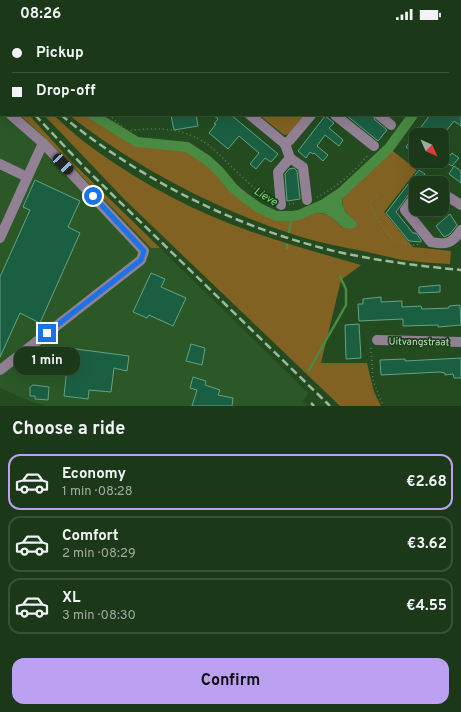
<!DOCTYPE html>
<html lang="en">
<head>
<meta charset="utf-8">
<style>
	:root { --surface:#1b3818; --page:#284325; --text:#f1f3f6; --muted:#a0aca2; --line:#395237; --accent:#bca0f2 }
	body { margin:0; font-family:Overpass,sans-serif; background:var(--page); color:var(--text); height:100vh; display:flex; flex-direction:column; font-size:15px; white-space:nowrap }
	* { box-sizing:border-box; margin:0 }
	p { font-size:13px; color:var(--muted) }
	.icon { flex:none; width:22px; height:22px; fill:none; stroke:currentColor; stroke-width:2; stroke-linecap:round; stroke-linejoin:round }
	.map { position:relative; height:378px; overflow:hidden }
	.side { display:flex; flex-direction:column; background:var(--surface); flex:1 }
	.side>* { flex:none }
	.top-card { position:absolute; left:0px; top:0px; width:461px; height:88px; box-shadow:0 4px 16px #0002,0 0 0 1px var(--line); display:grid; align-content:center; height:88px; padding:0 12px; background:var(--surface) }
	.needle { width:26px; rotate:135deg }
	.controls { position:absolute; left:409px; top:100px; display:grid; gap:8px }
	.controls a { display:grid; place-items:center; width:40px; height:40px; border-radius:8px; background:var(--surface); box-shadow:0 4px 16px #0002,0 0 0 1px var(--line); font-size:20px }
	.end { position:absolute; width:18px; height:18px; margin:-9px; border:5px solid #1a73e8; background:#fff; box-shadow:0 0 0 2px #fff }
	.from { border-radius:50% }
	.bubble { position:absolute; height:28px; border-radius:12px; background:var(--surface); box-shadow:0 4px 16px #0002,0 0 0 1px var(--line); font-size:13px; font-weight:700; line-height:28px; text-align:center }
	.car { position:absolute; width:12px; height:24px; margin:-12px -6px; border-radius:5px; box-shadow:0 0 3px 1px #0007; background:linear-gradient(#222 24%,#8ab4d8 0 40%,#222 0 76%,#8ab4d8 0 86%,#222 0) }
	.top-card b { display:flex; align-items:center; gap:14px; height:38px; font-size:15px }
	.top-card b+b { border-top:1px solid var(--line) }
	.top-card i { width:10px; height:10px; background:var(--text) }
	ul { padding:0; list-style:none }
	li { display:flex; align-items:center; gap:12px; height:56px; margin:0 8px 6px; padding:0 4px; border:2px solid var(--line); border-radius:12px }
	li div { flex:1 }
	li b { display:block; font-size:15px }
	li em { font-style:normal; font-weight:700 }
	li.current { border-color:var(--accent) }
	li>.icon { width:36px; height:36px; stroke-width:1.5 }
	h2 { padding:0 12px; font-size:18px; line-height:48px }
	.action { display:flex; gap:8px; margin-top:auto; padding:8px 12px }
	.action a { flex:1; height:46px; border-radius:12px; background:var(--accent); color:#111; font-size:16px; font-weight:700; line-height:46px; text-align:center }
	.status { display:flex; justify-content:space-between; align-items:center; height:28px; padding:0 20px; background:var(--surface); direction:ltr }
	.status svg { height:11px; fill:currentColor }
	.map>svg:first-child { display:block }
	.built { fill:#2c5828 }
	.green { fill:#816222 }
	.water { fill:#498b43 }
	.lines { fill:none; stroke-linecap:round; stroke-linejoin:round }
	.stream { stroke:#498b43; stroke-width:2.5 }
	.canal { stroke:#498b43; stroke-width:10 }
	.building { fill:#1b5f43; stroke:#63a384 }
	.path { stroke:#5e7f5b; stroke-width:1.5; stroke-dasharray:1 3; stroke-linecap:butt }
	.minor { stroke:#928095; stroke-width:10 }
	.rail { stroke:#9fb99b; stroke-width:2.5; stroke-dasharray:8 4; stroke-linecap:butt }
	.route { stroke:#1a73e8; stroke-width:5 }
	.labels { text-anchor:middle; stroke-width:3.5; stroke-linejoin:round; paint-order:stroke }
	.street-label { font-size:10px; fill:#c8dec5; stroke:#194016 }
	.water-label { font-size:11px; font-style:italic; fill:#83da7a; stroke:#194016 }
</style>
</head>
<body>
<div class="status"><b>08:26</b><svg viewBox="0 0 49 12"><path d="M0 12V9h3v3zM5 12V6h3v6zM10 12V3h3v9zM15 12V0h3v12zM26 1h20v11H26zM47 4h2v5h-2z"/></svg></div>
<div class="map">
<svg width="461" height="378" viewBox="0 0 461 378">
	<rect width="100%" height="100%" fill="#244b20"/>
	<path class="built" d="M0,70L1,87H20L42,106L151,220H160L308,365L303,373L307,378H47L32,374L0,360Z"/>
	<g class="green">
		<path d="M20,87H29L72,134L160,220H151L42,107Z"/>
		<path d="M44,87H54C63,96 73,105 83,113C127,146 177,175 228,195C272,212 316,224 361,237L341,252L321,335H367L374,364L381,378H340L125,172Z"/>
		<path d="M69,87H93L137,114L187,119L207,132L219,143L233,160L245,170L259,180L276,188H292L312,182L313,184L329,187L342,199L350,189L343,180L342,164L389,120L417,142L384,184L413,219L451,223L450,236C434,235 417,234 402,232C389,229 376,226 363,223C342,219 322,215 301,209C217,182 138,141 69,87Z"/>
		<path d="M259,87H305L290,106L284,107Z"/>
	</g>
	<path class="water" d="M342,164C343,170 341,176 344,181C347,188 355,190 357,197L354,200C340,203 340,194 329,188C325,185 319,185 313,184L312,182L324,177Z"/>
	<g class="lines">
		<g class="stream">
			<path d="M289,204L292,188"/>
			<path d="M287,217V220"/>
			<path d="M309,342L346,277V261L340,249"/>
		</g>
		<g class="canal">
			<path d="M22,0L23,1"/>
			<path d="M460,22L461,21"/>
			<path d="M93,87L137,114L187,119L207,132L219,143L233,160L245,170L259,180L276,188H292L299,187L324,176L342,164L389,120L413,87"/>
		</g>
	</g>
	<g class="building">
		<path d="M171,87H196L198,98L174,102Z"/>
		<path d="M213,87H231L278,126L271,134L265,130L256,141L250,136L259,125L239,108L228,121L209,105L216,96H214L218,91Z"/>
		<path d="M346,87H373L375,92L387,102L378,113Z"/>
		<path d="M430,87H461V98L454,93L443,107H416V127L406,119Z"/>
		<path d="M325,88L334,95L329,100L343,112L339,118L325,107L317,118L328,127L323,133L314,125L313,126L310,124L306,130L298,123Z"/>
		<path d="M452,125L459,130L452,138L445,134Z"/>
		<path d="M454,138L461,143V155L449,146Z"/>
		<path d="M294,140L297,143L300,171L287,173L285,146L289,141Z"/>
		<path d="M419,142L425,146L418,155H416V158L411,163L396,184L413,205H416L421,212V214L409,213L386,185Z"/>
		<path d="M35,152L80,173L68,199L80,205L40,295L20,285L0,329V249L30,182L23,179Z"/>
		<path d="M450,186L457,197L450,206L444,209L436,198Z"/>
		<path d="M151,245L165,251L161,259L186,270L173,298L149,287L147,290L133,284Z"/>
		<path d="M440,257V264L419,265V259Z"/>
		<path d="M381,269V274L402,273V279L421,278L422,281L449,280V278L460,277L461,297L438,299V297L403,298V291L359,293L358,276H363V271Z"/>
		<path d="M359,296L361,330L346,331L345,297Z"/>
		<path d="M191,316L205,320L202,337L186,333Z"/>
		<path d="M69,320L129,328L127,343L114,340L111,364L89,362L88,371L64,368Z"/>
		<path d="M461,330V350H454L453,346L445,347V345L440,344L381,347L380,332L405,331V333Z"/>
		<path d="M193,349L206,353L205,357L220,362L218,367L233,370L232,378H192L197,362L190,360Z"/>
		<path d="M33,357L49,359L48,372L35,371V368H30V359Z"/>
	</g>
	<g class="lines">
		<g class="path">
			<path d="M34,0V1"/>
			<path d="M109,87L127,103C149,100 176,99 197,110C213,118 223,131 236,143C247,154 259,164 271,174"/>
			<path d="M377,167L369,175C381,197 391,222 421,216"/>
			<path d="M317,169C336,160 355,143 369,126"/>
			<path d="M289,176L297,175"/>
			<path d="M371,320L373,352L383,378"/>
		</g>
		<g class="minor">
			<path d="M96,0L97,1"/>
			<path d="M252,1L253,0"/>
			<path d="M0,77L1,78"/>
			<path d="M250,87L285,116L290,112L311,87"/>
			<path d="M335,87L374,118"/>
			<path d="M379,87L391,97"/>
			<path d="M290,130L303,139L307,172"/>
			<path d="M0,136L27,149"/>
			<path d="M442,165L461,177"/>
			<path d="M416,167L405,182L431,214C446,217 452,216 461,202"/>
			<path d="M281,177L278,144L290,130L285,116"/>
			<path d="M0,210L43,115L11,87"/>
			<path d="M377,312L461,314"/>
			<path d="M0,342L141,232L144,223L43,115"/>
		</g>
		<g class="rail">
			<path d="M0,30L1,31"/>
			<path d="M0,47L1,48"/>
			<path d="M35,87L86,141L330,378"/>
			<path d="M61,87C142,153 237,200 338,224C379,233 420,238 461,242"/>
			<path d="M311,375L314,378"/>
		</g>
	</g>
	<g class="lines">
		<path class="route" d="M47,305L141,232L144,223L93,168"/>
	</g>
	<g class="labels">
		<g class="street-label">
			<text transform="translate(419 313) rotate(1)" y="4">Uitvangstraat</text>
		</g>
		<g class="water-label">
			<text transform="translate(266 168) rotate(31)" y="4">Lieve</text>
		</g>
	</g>
</svg>
<div class="controls">
<a><svg class="needle" viewBox="-14 -14 28 28"><path d="M0-13l5 13h-10z" fill="#e53935"/><path d="M0 13l5-13h-10z" fill="#a0aca2"/></svg></a>
<a><svg class="icon" aria-label="layers" viewBox="0 0 24 24"><path d="M12 4l9 5-9 5-9-5zM3 14l9 5 9-5"/></svg></a>
</div>
<i class="end from" style="left:93px;top:168px"></i>
<i class="end" style="left:47px;top:305px"></i>
<div class="bubble" style="left:14px;top:319px;width:66px">1 min</div>
<i class="car" style="left:63px;top:136px;rotate:137deg"></i>
<div class="top-card">
<b><i class="from"></i>Pickup</b>
<b><i></i>Drop-off</b>
</div>
</div>
<section class="side">
<h2>Choose a ride</h2>
<ul>
<li class="current"><svg class="icon" aria-label="car" viewBox="0 0 24 24"><path d="M5 17H2v-5l4-1 3-4h7l3 4 3 1v5h-3M9 17h6M6 11h13"/><circle cx="7" cy="17" r="2"/><circle cx="17" cy="17" r="2"/></svg><div><b>Economy</b><p>1 min · 08:28</p></div><em>€2.68</em></li>
<li><svg class="icon" aria-label="car" viewBox="0 0 24 24"><path d="M5 17H2v-5l4-1 3-4h7l3 4 3 1v5h-3M9 17h6M6 11h13"/><circle cx="7" cy="17" r="2"/><circle cx="17" cy="17" r="2"/></svg><div><b>Comfort</b><p>2 min · 08:29</p></div><em>€3.62</em></li>
<li><svg class="icon" aria-label="car" viewBox="0 0 24 24"><path d="M5 17H2v-5l4-1 3-4h7l3 4 3 1v5h-3M9 17h6M6 11h13"/><circle cx="7" cy="17" r="2"/><circle cx="17" cy="17" r="2"/></svg><div><b>XL</b><p>3 min · 08:30</p></div><em>€4.55</em></li>
</ul>
<div class="action"><a>Confirm</a></div>
</section>
</body>
</html>
